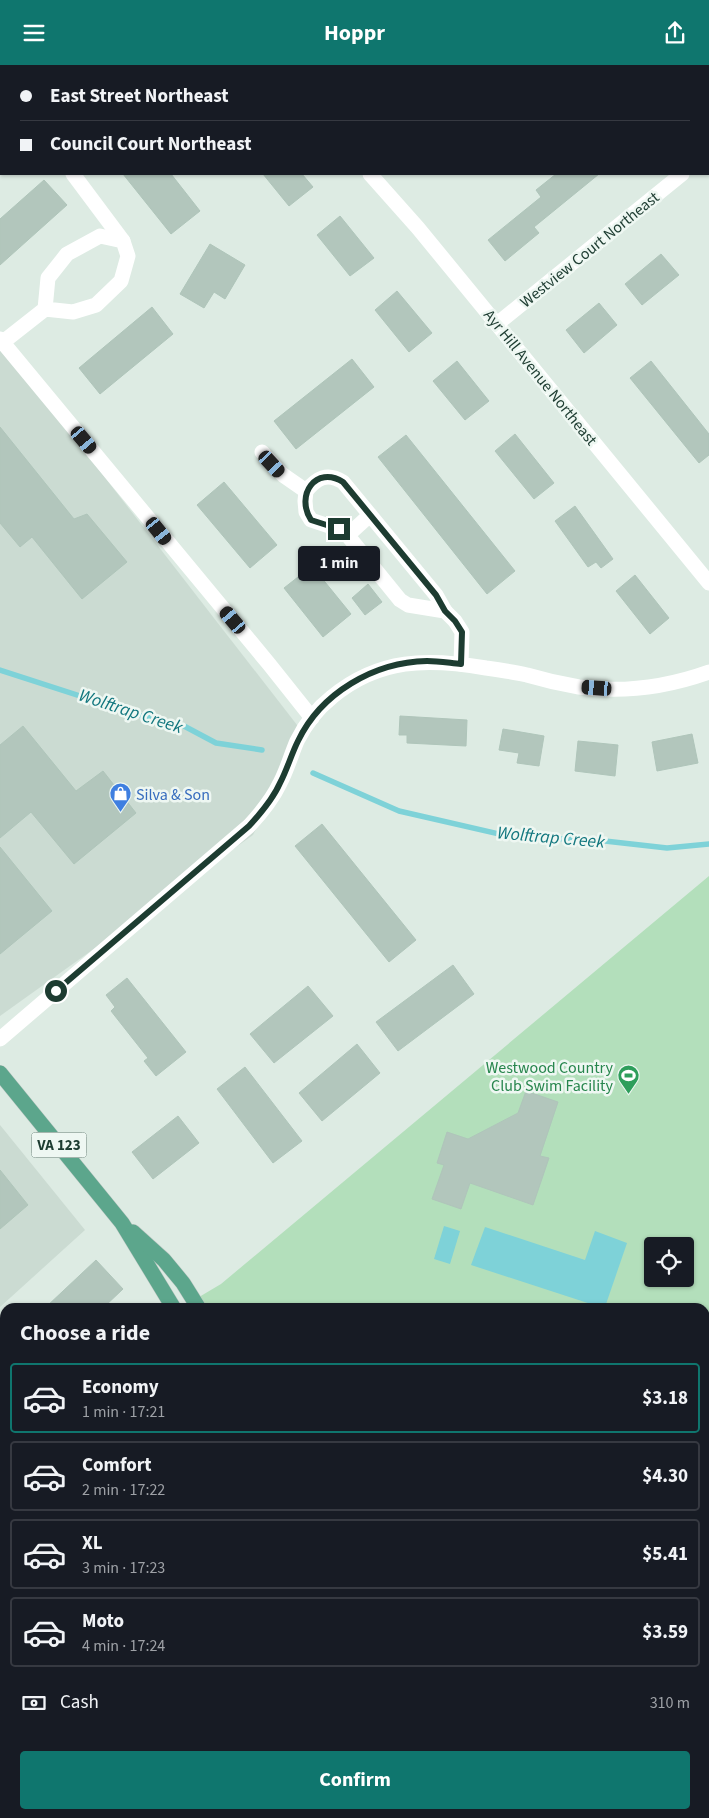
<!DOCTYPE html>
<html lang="en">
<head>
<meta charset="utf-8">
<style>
	:root { --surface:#171b24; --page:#20242c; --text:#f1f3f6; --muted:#9ea1a6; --line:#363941; --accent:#0f766e }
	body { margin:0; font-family:"Source Sans 3",sans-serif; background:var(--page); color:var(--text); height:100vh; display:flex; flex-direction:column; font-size:19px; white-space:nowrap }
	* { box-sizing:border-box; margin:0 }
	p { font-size:16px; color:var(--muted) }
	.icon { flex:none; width:28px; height:28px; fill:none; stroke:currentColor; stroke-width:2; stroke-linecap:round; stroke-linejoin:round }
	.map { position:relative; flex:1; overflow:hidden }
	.panel { position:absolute; left:0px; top:1238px; width:710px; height:516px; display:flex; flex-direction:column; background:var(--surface); border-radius:15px 15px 0 0; box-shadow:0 1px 4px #0004 }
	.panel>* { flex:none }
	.banner { position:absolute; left:0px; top:0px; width:710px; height:110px; box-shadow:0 1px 4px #0004; display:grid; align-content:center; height:110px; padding:0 20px; background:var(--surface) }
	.buttons { position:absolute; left:644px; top:1172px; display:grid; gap:10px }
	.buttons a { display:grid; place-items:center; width:50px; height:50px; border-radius:5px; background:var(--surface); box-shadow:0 1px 4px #0004; font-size:25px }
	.end { position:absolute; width:22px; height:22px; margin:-11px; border:6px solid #1d3c31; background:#fff; box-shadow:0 0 0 2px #fff }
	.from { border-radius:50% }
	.bubble { position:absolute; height:35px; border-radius:5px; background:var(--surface); box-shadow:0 1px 4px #0004; font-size:16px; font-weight:700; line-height:35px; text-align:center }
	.car { position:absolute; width:15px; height:30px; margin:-15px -8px; border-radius:6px; box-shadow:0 0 4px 1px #0007; background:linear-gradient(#222 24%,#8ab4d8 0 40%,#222 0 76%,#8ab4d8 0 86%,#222 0) }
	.banner b { display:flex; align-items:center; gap:18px; height:48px; font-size:19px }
	.banner b+b { border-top:1px solid var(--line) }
	.banner i { width:12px; height:12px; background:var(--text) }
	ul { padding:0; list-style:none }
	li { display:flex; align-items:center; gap:15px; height:70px; margin:0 10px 8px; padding:0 10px; border:2px solid var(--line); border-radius:5px }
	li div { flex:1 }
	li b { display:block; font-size:19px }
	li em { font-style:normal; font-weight:700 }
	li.current { border-color:var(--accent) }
	li>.icon { width:45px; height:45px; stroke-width:1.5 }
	h2 { padding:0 20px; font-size:22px; line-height:60px }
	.pay { display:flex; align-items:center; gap:12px; height:55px; padding:0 20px; font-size:19px }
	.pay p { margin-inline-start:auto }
	.button { display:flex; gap:10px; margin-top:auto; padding:10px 20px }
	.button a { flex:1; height:58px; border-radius:5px; background:var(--accent); color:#fff; font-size:20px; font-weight:700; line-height:58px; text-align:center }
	header { display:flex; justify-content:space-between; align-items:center; height:65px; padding:0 20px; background:var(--accent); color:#fff; font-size:22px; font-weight:700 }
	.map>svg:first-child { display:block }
	.built { fill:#cbdbd2 }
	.green { fill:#b3dfbb; fill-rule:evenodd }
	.water { fill:#7ed2d8 }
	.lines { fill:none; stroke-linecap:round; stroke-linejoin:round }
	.stream { stroke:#7ed2d8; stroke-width:5.5 }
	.building { fill:#b2c6bc; stroke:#afc5ba }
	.primary-casing { stroke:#c0c8c5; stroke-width:16 }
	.minor { stroke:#fff; stroke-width:15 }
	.tertiary { stroke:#fff; stroke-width:15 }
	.primary { stroke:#5ca68c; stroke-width:15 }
	.route { stroke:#1d3c31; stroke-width:6 }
	.labels { text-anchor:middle; stroke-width:5; stroke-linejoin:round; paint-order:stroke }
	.shield { fill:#eef7f2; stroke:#5c746b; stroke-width:1 }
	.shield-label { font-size:15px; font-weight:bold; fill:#1d3c31 }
	.street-label { font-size:16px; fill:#1d3c31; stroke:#eef7f2 }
	.shop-label { font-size:16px; fill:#366cbe; stroke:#eef7f2; text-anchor:start }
	.leisure-label { font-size:16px; fill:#27864d; stroke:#eef7f2; text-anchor:end }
	.water-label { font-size:18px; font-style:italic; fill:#11767e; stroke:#eef7f2 }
</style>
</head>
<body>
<header><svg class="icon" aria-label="menu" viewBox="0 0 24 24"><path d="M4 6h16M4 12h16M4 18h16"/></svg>Hoppr<svg class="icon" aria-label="share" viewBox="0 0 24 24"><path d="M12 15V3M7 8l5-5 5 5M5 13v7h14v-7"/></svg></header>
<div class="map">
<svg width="709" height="1753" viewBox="0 0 709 1753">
	<rect width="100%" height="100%" fill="#ddebe3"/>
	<g class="built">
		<path d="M0,283L44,334L304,669L253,770L0,951Z"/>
		<path d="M0,1060L85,1165L0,1242Z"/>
	</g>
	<path class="green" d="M709,811V1753H296L295,1749H705V1242H197L194,1235L221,1219ZM652,1181H685V1214H652Z"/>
	<g class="water">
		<path d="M444,1161L460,1166L450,1199L434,1194Z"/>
		<path d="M485,1162L585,1195L595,1166L627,1178L605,1242H600L471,1200Z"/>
	</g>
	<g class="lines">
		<g class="stream">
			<path d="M0,605L142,651L184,661L216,678L262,685"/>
			<path d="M313,708L399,746L512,772L596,775L667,783L709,779"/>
		</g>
	</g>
	<g class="building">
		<path d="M123,109H171L200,146L171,169Z"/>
		<path d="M263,109H302L313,122L289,141Z"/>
		<path d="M556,109H599L534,162L539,168L505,196L488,175L541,132L536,125Z"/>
		<path d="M44,115L67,140L0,200V154Z"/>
		<path d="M340,151L374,193L350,211L317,170Z"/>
		<path d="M210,179L245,200L225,234L214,227L204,243L180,229Z"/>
		<path d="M661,189L679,210L642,240L625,219Z"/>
		<path d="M397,226L432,268L409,287L375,245Z"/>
		<path d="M599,238L617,260L584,288L566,265Z"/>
		<path d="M152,242L173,269L100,329L79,303Z"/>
		<path d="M352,294L374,322L296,384L274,356Z"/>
		<path d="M457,296L489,336L465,355L433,316Z"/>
		<path d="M651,296L709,369V390L699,398L630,313Z"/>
		<path d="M0,362L74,454L87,449L127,497L82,534L32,472L20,482L0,458Z"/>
		<path d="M515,369L554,418L534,434L495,386Z"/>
		<path d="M406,370L515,506L487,529L378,392Z"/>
		<path d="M224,417L277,480L250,503L197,440Z"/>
		<path d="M575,441L613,494L601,503L596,497L588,502L555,456Z"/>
		<path d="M312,501L351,549L323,572L284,523Z"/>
		<path d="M635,510L669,553L650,569L616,526Z"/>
		<path d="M368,519L382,537L365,550L352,533Z"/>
		<path d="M400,651L467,655L466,681L407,678V670H399Z"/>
		<path d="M23,661L76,726L103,706L136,748L74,799L31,747L0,773V680Z"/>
		<path d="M503,664L544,671L539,701L517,698L519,688L499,685Z"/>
		<path d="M692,669L698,698L657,706L652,677Z"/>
		<path d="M578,676L618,680L615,711L575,706Z"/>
		<path d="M322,759L416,875L389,897L295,781Z"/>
		<path d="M0,782L52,846L0,889Z"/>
		<path d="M453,900L474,929L398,986L376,957Z"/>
		<path d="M127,913L186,987L156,1011L144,996L148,993L111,946L115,942L106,930Z"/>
		<path d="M308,921L333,951L274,998L250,969Z"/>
		<path d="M357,979L380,1008L322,1056L299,1028Z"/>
		<path d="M245,1002L302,1076L273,1098L217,1024Z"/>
		<path d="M526,1026L558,1037L540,1091L549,1093L533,1140L470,1118L461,1144L432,1134L444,1100L437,1098L447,1067L468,1074L518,1048Z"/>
		<path d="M178,1051L199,1078L153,1114L132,1087Z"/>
		<path d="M0,1105L28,1140L0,1164Z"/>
		<path d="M96,1195L123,1224L104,1242H46Z"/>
	</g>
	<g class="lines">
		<defs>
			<g id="primary">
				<path d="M0,1008L122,1158L173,1242"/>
				<path d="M133,1167L164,1195L183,1218L198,1242"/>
				<path d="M259,1749L260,1753"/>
				<path d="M295,1749V1753"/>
			</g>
		</defs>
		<use href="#primary" class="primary-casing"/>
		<g class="minor">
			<path d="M279,0L281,1"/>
			<path d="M0,24L1,23"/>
			<path d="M0,78H1"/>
			<path d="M709,99V98"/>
			<path d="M73,109L123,176"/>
			<path d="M370,109L418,163L709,518"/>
			<path d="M497,259L682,109"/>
			<path d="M3,277L45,244L73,247L96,240L121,216L128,191L123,176L100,171L67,189L48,213L45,244"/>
			<path d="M262,387L283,410L306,426"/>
			<path d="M306,426L305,436L306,447L311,455L344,466L400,535L408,540L445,546L455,556L462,567L461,599"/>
			<path d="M306,426C317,413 327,407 343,417L436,530L445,546"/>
			<path d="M348,470L370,450"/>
			<path d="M53,1749V1753"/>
		</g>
		<g class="tertiary">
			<path d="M0,274L269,599L312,653"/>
			<path d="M0,974L249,761C261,748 272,735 280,718C287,705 291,690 297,676C305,660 318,643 332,632C379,593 428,593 486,603C500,605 514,607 527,610C544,615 561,619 579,622C623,628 667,622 709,607"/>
			<path d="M0,1525L5,1521"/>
		</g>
		<use href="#primary" class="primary"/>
	</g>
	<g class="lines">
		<path class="route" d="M56,926L249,761C261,748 273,734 280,718C287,705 291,690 298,676C321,628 374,597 427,596C438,596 450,598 461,599L462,567L455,556L445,546L436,530L343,417C316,400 295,430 311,455L339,464"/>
	</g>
	<defs>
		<symbol id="shop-pin" viewBox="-11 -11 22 30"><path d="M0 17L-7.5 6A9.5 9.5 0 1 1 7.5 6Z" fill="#3f7fe0" stroke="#eef7f2"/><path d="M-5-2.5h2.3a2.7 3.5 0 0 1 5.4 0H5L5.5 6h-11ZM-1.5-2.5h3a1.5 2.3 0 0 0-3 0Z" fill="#fff"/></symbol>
		<symbol id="stadium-pin" viewBox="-11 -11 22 30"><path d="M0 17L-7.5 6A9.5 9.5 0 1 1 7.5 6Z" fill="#2e9e5b" stroke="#eef7f2"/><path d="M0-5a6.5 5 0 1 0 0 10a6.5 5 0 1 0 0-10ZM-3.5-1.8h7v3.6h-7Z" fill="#fff"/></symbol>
	</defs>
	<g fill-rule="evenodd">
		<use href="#shop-pin" x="108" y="716" width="25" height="34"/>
		<use href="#stadium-pin" x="616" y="998" width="25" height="34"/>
	</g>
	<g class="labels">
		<rect class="shield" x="31.5" y="1067.5" width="55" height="25" rx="4"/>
		<g class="shield-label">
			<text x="59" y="1085">VA 123</text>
		</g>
		<g class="street-label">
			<text transform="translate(589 184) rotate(-39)" y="6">Westview Court Northeast</text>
			<text transform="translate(541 312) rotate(51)" y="6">Ayr Hill Avenue Northeast</text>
		</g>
		<g class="shop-label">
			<text x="136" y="735">Silva &amp; Son</text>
		</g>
		<g class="leisure-label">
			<text x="613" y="1008">Westwood Country<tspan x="613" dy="18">Club Swim Facility</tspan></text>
		</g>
		<g class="water-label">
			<text transform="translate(131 646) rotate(18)" y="6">Wolftrap Creek</text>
			<text transform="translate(551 772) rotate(5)" y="6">Wolftrap Creek</text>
		</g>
	</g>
</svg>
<div class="buttons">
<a><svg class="icon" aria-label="locate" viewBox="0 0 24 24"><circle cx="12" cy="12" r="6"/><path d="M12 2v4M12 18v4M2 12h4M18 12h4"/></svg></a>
</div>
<i class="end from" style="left:56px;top:926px"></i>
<i class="end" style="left:339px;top:464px"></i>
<div class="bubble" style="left:298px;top:481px;width:82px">1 min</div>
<i class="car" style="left:84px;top:375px;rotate:140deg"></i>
<i class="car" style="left:272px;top:399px;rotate:137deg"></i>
<i class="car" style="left:159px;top:466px;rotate:141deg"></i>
<i class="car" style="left:233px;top:555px;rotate:320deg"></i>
<i class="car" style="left:597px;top:623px;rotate:274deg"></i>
<div class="banner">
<b><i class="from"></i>East Street Northeast</b>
<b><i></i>Council Court Northeast</b>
</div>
<section class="panel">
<h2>Choose a ride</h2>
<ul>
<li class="current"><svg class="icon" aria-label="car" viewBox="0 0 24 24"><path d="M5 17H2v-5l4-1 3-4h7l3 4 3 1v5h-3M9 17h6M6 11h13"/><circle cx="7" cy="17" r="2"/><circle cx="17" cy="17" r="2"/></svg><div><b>Economy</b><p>1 min · 17:21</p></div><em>$3.18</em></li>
<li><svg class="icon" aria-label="car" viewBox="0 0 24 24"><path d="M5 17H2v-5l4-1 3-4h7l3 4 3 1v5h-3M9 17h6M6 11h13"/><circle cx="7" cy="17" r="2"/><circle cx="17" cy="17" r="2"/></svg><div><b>Comfort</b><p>2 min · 17:22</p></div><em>$4.30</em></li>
<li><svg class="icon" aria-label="car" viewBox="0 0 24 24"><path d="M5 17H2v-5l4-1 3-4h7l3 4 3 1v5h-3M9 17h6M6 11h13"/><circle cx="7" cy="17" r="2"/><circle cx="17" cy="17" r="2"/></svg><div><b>XL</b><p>3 min · 17:23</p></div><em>$5.41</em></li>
<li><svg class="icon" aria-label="car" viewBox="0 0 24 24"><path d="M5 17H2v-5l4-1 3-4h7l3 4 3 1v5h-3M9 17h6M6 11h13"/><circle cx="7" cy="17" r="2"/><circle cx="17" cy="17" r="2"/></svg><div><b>Moto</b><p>4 min · 17:24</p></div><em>$3.59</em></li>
</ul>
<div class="pay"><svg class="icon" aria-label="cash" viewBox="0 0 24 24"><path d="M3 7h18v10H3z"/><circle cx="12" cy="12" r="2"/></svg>Cash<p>310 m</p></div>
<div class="button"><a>Confirm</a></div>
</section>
</div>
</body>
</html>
